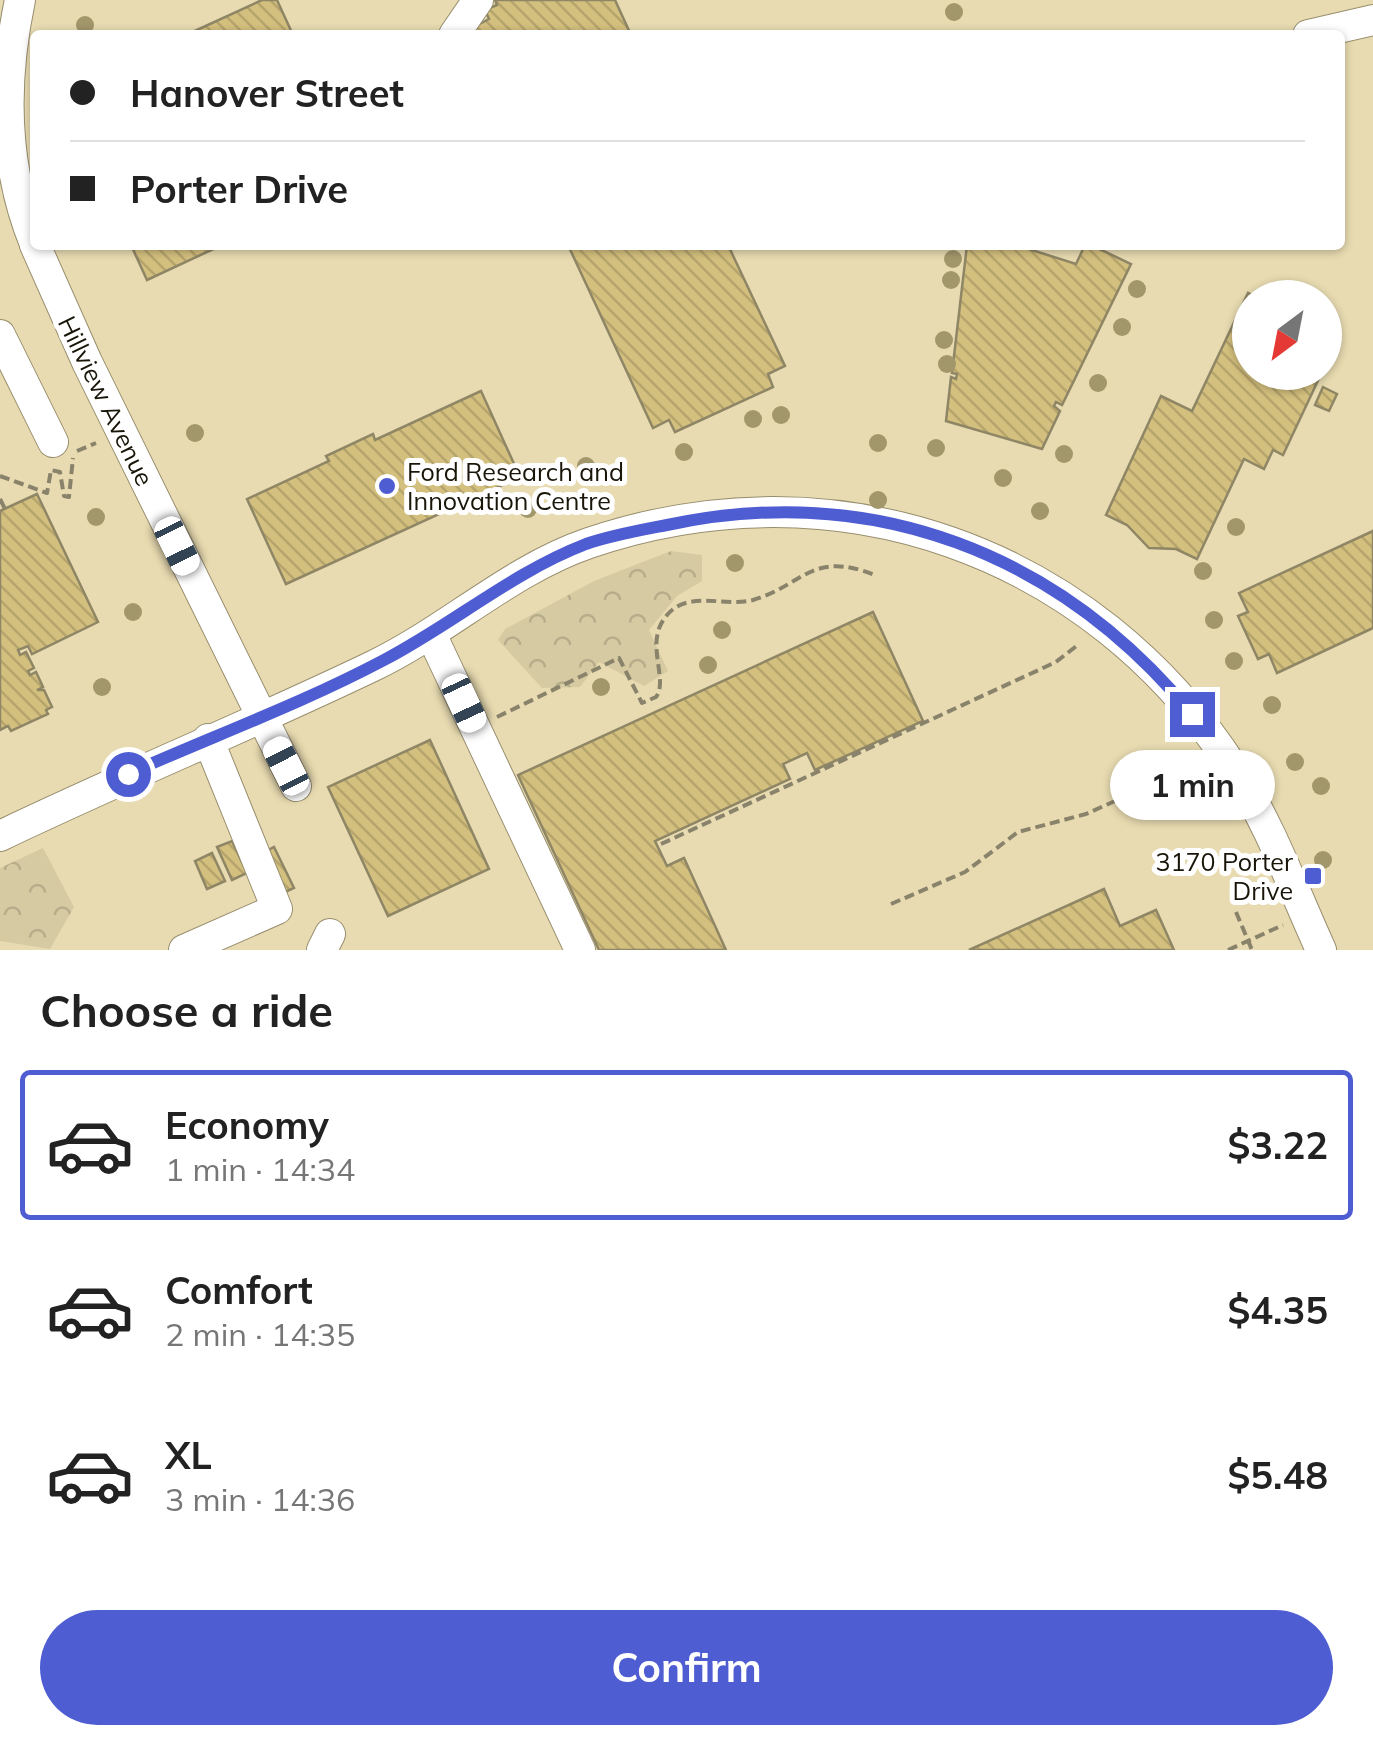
<!DOCTYPE html>
<html lang="en">
<head>
<meta charset="utf-8">
<style>
	:root { --surface:#fff; --page:#f2f2f2; --text:#222; --muted:#767676; --line:#e0e0e0; --accent:#4f5dd2 }
	body { margin:0; font-family:Mulish,sans-serif; background:var(--page); color:var(--text); height:100vh; display:flex; flex-direction:column; font-size:38px; white-space:nowrap }
	* { box-sizing:border-box; margin:0 }
	p { font-size:32px; color:var(--muted) }
	.icon { flex:none; width:55px; height:55px; fill:none; stroke:currentColor; stroke-width:2; stroke-linecap:round; stroke-linejoin:round }
	.map { position:relative; height:950px; overflow:hidden }
	.side { display:flex; flex-direction:column; background:var(--surface); flex:1 }
	.side>* { flex:none }
	.top-card { position:absolute; left:30px; top:30px; width:1315px; height:220px; border-radius:10px; box-shadow:0 2px 8px #0004; display:grid; align-content:center; height:220px; padding:0 40px; background:var(--surface) }
	.needle { width:65px; rotate:212deg }
	.fabs { position:absolute; left:1232px; top:280px; display:grid; gap:20px }
	.fabs a { display:grid; place-items:center; width:110px; height:110px; border-radius:50%; background:var(--surface); box-shadow:0 2px 8px #0004; font-size:50px }
	.end { position:absolute; width:45px; height:45px; margin:-22px; border:12px solid #4f5dd2; background:#fff; box-shadow:0 0 0 5px #fff }
	.from { border-radius:50% }
	.bubble { position:absolute; height:70px; border-radius:35px; background:var(--surface); box-shadow:0 2px 8px #0004; font-size:32px; font-weight:700; line-height:70px; text-align:center }
	.car { position:absolute; width:30px; height:60px; margin:-30px -15px; border-radius:12px; box-shadow:0 0 8px 2px #0007; background:linear-gradient(#fff 24%,#345 0 40%,#fff 0 76%,#345 0 86%,#fff 0) }
	.top-card b { display:flex; align-items:center; gap:35px; height:95px; font-size:38px }
	.top-card b+b { border-top:2px solid var(--line) }
	.top-card i { width:25px; height:25px; background:var(--text) }
	ul { padding:0; list-style:none }
	li { display:flex; align-items:center; gap:30px; height:150px; margin:0 20px 15px; padding:0 20px; border:5px solid transparent; border-radius:10px }
	li div { flex:1 }
	li b { display:block; font-size:38px }
	li em { font-style:normal; font-weight:700 }
	li.on { border-color:var(--accent) }
	li>.icon { width:90px; height:90px; stroke-width:1.5 }
	h2 { padding:0 40px; font-size:45px; line-height:120px }
	.primary-button { display:flex; gap:20px; margin-top:auto; padding:20px 40px }
	.primary-button a { flex:1; height:115px; border-radius:60px; background:var(--accent); color:#fff; font-size:40px; font-weight:700; line-height:115px; text-align:center }
	.map>svg:first-child { display:block }
	.built { fill:#e8dbb1; fill-rule:evenodd }
	.forest { fill:url(#forest-crowns) }
	.building { fill:url(#building-back-hatch); stroke:#8f8666; stroke-width:2.5 }
	.lines { fill:none; stroke-linecap:round; stroke-linejoin:round }
	.minor-casing { stroke:#988e6e; stroke-width:32 }
	.path { stroke:#8a836b; stroke-width:4; stroke-dasharray:10 5; stroke-linecap:butt }
	.minor { stroke:#fff; stroke-width:30 }
	.tree { fill:#a2966b }
	.route { stroke:#4f5dd2; stroke-width:12 }
	.poi-dot { fill:#4f5dd2; stroke:#fff; stroke-width:4 }
	.labels { text-anchor:middle; stroke-width:10; stroke-linejoin:round; paint-order:stroke }
	.street-label { font-size:25px; fill:#191509; stroke:#fff }
	.poi-label { font-size:25px; fill:#191509; stroke:#fff; text-anchor:start }
</style>
</head>
<body>
<div class="map">
<svg width="1373" height="950" viewBox="0 0 1373 950">
	<defs>
		<pattern id="forest-crowns" width="20" height="18" patternUnits="userSpaceOnUse" patternTransform="scale(2.5)"><rect width="20" height="18" fill="#d6caa2"/><path d="M2 6a3 3 0 1 1 6 0M12 15a3 3 0 1 1 6 0" fill="none" stroke="#b7ad8a"/></pattern>
		<pattern id="building-back-hatch" width="6" height="6" patternUnits="userSpaceOnUse" patternTransform="scale(2.5)"><rect width="6" height="6" fill="#d4c07e"/><path d="M-1 5l2 2M0 0l6 6M5-1l2 2" fill="none" stroke="#b5a46c"/></pattern>
	</defs>
	<rect width="100%" height="100%" fill="#f0e5c3"/>
	<path class="built" d="M0,0H1373V950H0ZM35,35H1340V245H35ZM1250,298H1325V372H1250Z"/>
	<g class="forest">
		<path d="M671,551L702,555V581L677,596L649,630L668,671L644,686L599,662L580,687L542,688L498,640L505,629L594,581Z"/>
		<path d="M43,848L74,907L50,949L0,941V868Z"/>
	</g>
	<g class="building">
		<path d="M262,0H277L293,35H186Z"/>
		<path d="M495,0H615L631,35H470L468,30L489,19L485,10L497,5Z"/>
		<path d="M131,245H222L147,280Z"/>
		<path d="M568,245H728L785,366L768,374L773,387L675,432L669,420L653,428Z"/>
		<path d="M967,245H1016L1076,264L1085,245H1091L1131,264L1062,405L1056,402L1054,406L1060,411L1042,449L946,421L951,377L956,379L957,374L952,373Z"/>
		<path d="M1248,293L1259,298H1250V372H1322L1283,455L1273,450L1264,469L1244,459L1197,559L1176,549L1149,548L1127,525L1106,515L1161,396L1192,411Z"/>
		<path d="M1325,329L1340,337L1325,367Z"/>
		<path d="M1323,387L1337,394L1329,411L1315,405Z"/>
		<path d="M481,391L520,477L286,584L247,499L329,461L326,456L373,434L375,440Z"/>
		<path d="M37,494L98,622L32,654L28,646L18,650L20,655L26,652L34,668L28,671L30,675L36,672L43,687L37,690H44L52,707L46,710L48,714L11,731L8,726L0,730V511Z"/>
		<path d="M1373,531V628L1277,673L1269,654L1258,659L1238,616L1248,612L1239,593Z"/>
		<path d="M873,612L923,721L815,770L807,753L783,764L790,779L655,841L667,866L684,858L726,950H599L518,775Z"/>
		<path d="M430,740L489,869L388,916L328,787Z"/>
		<path d="M232,841L247,873L232,880L217,847Z"/>
		<path d="M274,847L294,888L281,894L261,854Z"/>
		<path d="M212,853L225,881L207,889L195,861Z"/>
		<path d="M1104,889L1120,926L1156,910L1174,950H969Z"/>
	</g>
	<g class="lines">
		<defs>
			<g id="minor">
				<path d="M20,0C3,81 3,166 35,244"/>
				<path d="M454,35L478,0"/>
				<path d="M1308,35L1373,20"/>
				<path d="M35,245L87,362L296,786"/>
				<path d="M0,335L53,442"/>
				<path d="M431,634L580,950"/>
				<path d="M0,836C123,777 250,725 373,666C448,630 510,570 589,543C836,459 1093,550 1234,769C1270,824 1294,891 1321,950"/>
				<path d="M184,950L277,909L208,739"/>
				<path d="M322,950L330,934"/>
			</g>
		</defs>
		<use href="#minor" class="minor-casing"/>
		<g class="path">
			<path d="M77,451L96,443"/>
			<path d="M0,476L47,493L51,470L60,472L64,496L69,497L73,458"/>
			<path d="M0,499L5,509"/>
			<path d="M497,717L619,658L642,703L656,697C668,681 648,649 661,624C681,586 722,608 753,600C804,585 811,550 875,575"/>
			<path d="M661,844L1056,662L1079,644"/>
			<path d="M891,904L965,872L1018,832L1086,814L1115,801L1150,782L1188,753"/>
			<path d="M1236,912L1252,950"/>
			<path d="M1228,950L1283,925"/>
		</g>
		<use href="#minor" class="minor"/>
	</g>
	<g class="tree">
		<circle cx="954" cy="12" r="9"/>
		<circle cx="85" cy="25" r="9"/>
		<circle cx="953" cy="259" r="9"/>
		<circle cx="951" cy="280" r="9"/>
		<circle cx="1137" cy="289" r="9"/>
		<circle cx="1122" cy="327" r="9"/>
		<circle cx="944" cy="340" r="9"/>
		<circle cx="947" cy="364" r="9"/>
		<circle cx="1098" cy="383" r="9"/>
		<circle cx="781" cy="415" r="9"/>
		<circle cx="753" cy="419" r="9"/>
		<circle cx="195" cy="433" r="9"/>
		<circle cx="878" cy="443" r="9"/>
		<circle cx="936" cy="448" r="9"/>
		<circle cx="684" cy="452" r="9"/>
		<circle cx="1064" cy="454" r="9"/>
		<circle cx="586" cy="466" r="9"/>
		<circle cx="1003" cy="478" r="9"/>
		<circle cx="878" cy="500" r="9"/>
		<circle cx="528" cy="509" r="9"/>
		<circle cx="1040" cy="511" r="9"/>
		<circle cx="96" cy="517" r="9"/>
		<circle cx="1236" cy="527" r="9"/>
		<circle cx="735" cy="563" r="9"/>
		<circle cx="1203" cy="571" r="9"/>
		<circle cx="133" cy="612" r="9"/>
		<circle cx="1214" cy="620" r="9"/>
		<circle cx="722" cy="630" r="9"/>
		<circle cx="1234" cy="661" r="9"/>
		<circle cx="708" cy="665" r="9"/>
		<circle cx="102" cy="687" r="9"/>
		<circle cx="601" cy="687" r="9"/>
		<circle cx="1272" cy="705" r="9"/>
		<circle cx="1295" cy="762" r="9"/>
		<circle cx="1321" cy="786" r="9"/>
		<circle cx="1323" cy="860" r="9"/>
	</g>
	<g class="lines">
		<path class="route" d="M128,774C213,736 301,704 384,660C453,624 513,572 586,544C612,535 641,530 667,525C873,481 1059,553 1192,714"/>
	</g>
	<g class="poi-dot">
		<circle cx="387" cy="486" r="10"/>
		<rect x="1303" y="866" width="20" height="20" rx="5"/>
	</g>
	<g class="labels">
		<g class="street-label">
			<text transform="translate(106 401) rotate(64)" y="9">Hillview Avenue</text>
		</g>
		<g class="poi-label">
			<text x="407" y="481">Ford Research and<tspan x="407" dy="29">Innovation Centre</tspan></text>
			<text x="1293" y="871" text-anchor="end">3170 Porter<tspan x="1293" dy="29">Drive</tspan></text>
		</g>
	</g>
</svg>
<div class="fabs">
<a><svg class="needle" viewBox="-14 -14 28 28"><path d="M0-13l5 13h-10z" fill="#e53935"/><path d="M0 13l5-13h-10z" fill="#767676"/></svg></a>
</div>
<i class="end from" style="left:128px;top:774px"></i>
<i class="end" style="left:1192px;top:714px"></i>
<div class="bubble" style="left:1110px;top:750px;width:165px">1 min</div>
<i class="car" style="left:177px;top:546px;rotate:154deg"></i>
<i class="car" style="left:464px;top:703px;rotate:155deg"></i>
<i class="car" style="left:286px;top:766px;rotate:333deg"></i>
<div class="top-card">
<b><i class="from"></i>Hanover Street</b>
<b><i></i>Porter Drive</b>
</div>
</div>
<section class="side">
<h2>Choose a ride</h2>
<ul>
<li class="on"><svg class="icon" aria-label="car" viewBox="0 0 24 24"><path d="M5 17H2v-5l4-1 3-4h7l3 4 3 1v5h-3M9 17h6M6 11h13"/><circle cx="7" cy="17" r="2"/><circle cx="17" cy="17" r="2"/></svg><div><b>Economy</b><p>1 min · 14:34</p></div><em>$3.22</em></li>
<li><svg class="icon" aria-label="car" viewBox="0 0 24 24"><path d="M5 17H2v-5l4-1 3-4h7l3 4 3 1v5h-3M9 17h6M6 11h13"/><circle cx="7" cy="17" r="2"/><circle cx="17" cy="17" r="2"/></svg><div><b>Comfort</b><p>2 min · 14:35</p></div><em>$4.35</em></li>
<li><svg class="icon" aria-label="car" viewBox="0 0 24 24"><path d="M5 17H2v-5l4-1 3-4h7l3 4 3 1v5h-3M9 17h6M6 11h13"/><circle cx="7" cy="17" r="2"/><circle cx="17" cy="17" r="2"/></svg><div><b>XL</b><p>3 min · 14:36</p></div><em>$5.48</em></li>
</ul>
<div class="primary-button"><a>Confirm</a></div>
</section>
</body>
</html>
